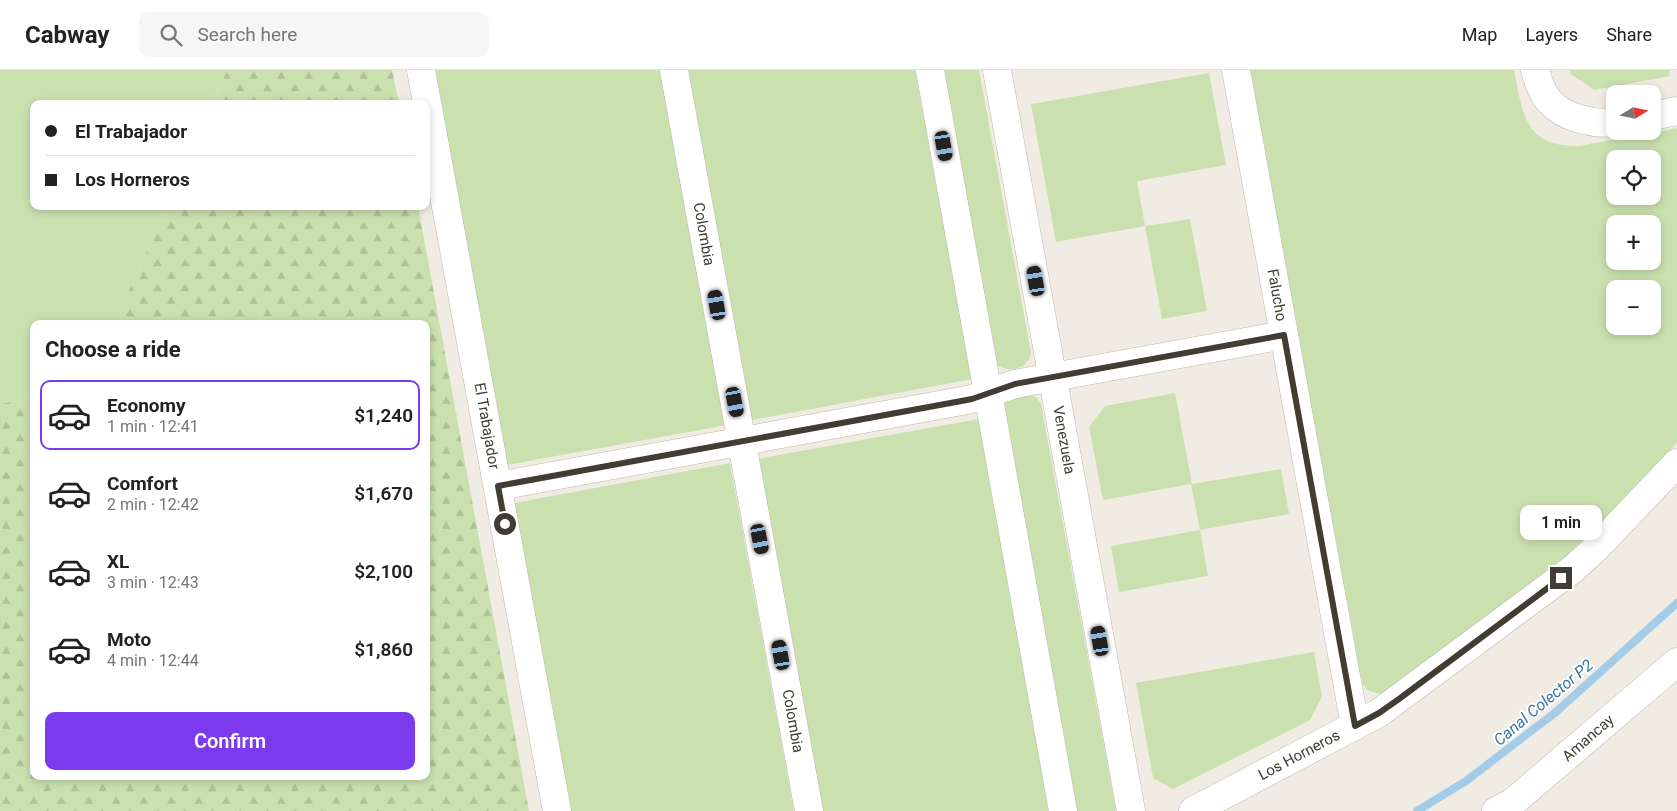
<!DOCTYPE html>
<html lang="en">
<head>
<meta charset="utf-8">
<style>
	:root { --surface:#fff; --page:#f6f6f6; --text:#222; --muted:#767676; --line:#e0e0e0; --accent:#7c3aed }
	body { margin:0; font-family:Roboto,sans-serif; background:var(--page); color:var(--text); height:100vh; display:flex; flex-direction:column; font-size:19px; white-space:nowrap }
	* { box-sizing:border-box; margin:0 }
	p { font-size:16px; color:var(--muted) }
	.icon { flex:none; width:28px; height:28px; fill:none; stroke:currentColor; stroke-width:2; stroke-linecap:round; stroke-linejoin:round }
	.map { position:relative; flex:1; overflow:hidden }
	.sheet { position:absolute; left:30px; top:250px; width:400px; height:460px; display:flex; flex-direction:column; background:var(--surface); border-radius:10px; box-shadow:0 2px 8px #0003 }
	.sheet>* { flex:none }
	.banner { position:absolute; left:30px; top:30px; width:400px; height:110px; border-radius:10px; box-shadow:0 2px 8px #0003; display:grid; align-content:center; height:110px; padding:0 15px; background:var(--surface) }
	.needle { width:32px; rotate:80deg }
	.fabs { position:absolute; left:1606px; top:15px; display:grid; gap:10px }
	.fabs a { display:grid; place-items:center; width:55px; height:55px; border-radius:10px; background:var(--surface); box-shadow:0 2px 8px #0003; font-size:25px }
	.end { position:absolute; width:22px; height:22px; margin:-11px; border:6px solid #413c34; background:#fff; box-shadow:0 0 0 2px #fff }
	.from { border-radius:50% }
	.bubble { position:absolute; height:35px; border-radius:10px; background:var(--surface); box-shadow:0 2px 8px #0003; font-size:16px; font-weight:600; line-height:35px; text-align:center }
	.car { position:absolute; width:15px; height:30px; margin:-15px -8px; border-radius:6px; box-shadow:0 0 4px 1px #0007; background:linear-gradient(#222 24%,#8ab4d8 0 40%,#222 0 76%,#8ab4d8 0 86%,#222 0) }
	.banner b { display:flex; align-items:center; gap:18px; height:48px; font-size:19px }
	.banner b+b { border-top:1px solid var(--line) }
	.banner i { width:12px; height:12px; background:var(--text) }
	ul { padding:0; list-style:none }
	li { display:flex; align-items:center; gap:15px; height:70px; margin:0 10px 8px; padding:0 5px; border:2px solid transparent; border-radius:10px }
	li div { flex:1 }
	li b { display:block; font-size:19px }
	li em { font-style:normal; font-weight:600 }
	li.current { border-color:var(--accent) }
	li>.icon { width:45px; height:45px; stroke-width:1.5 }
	h2 { padding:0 15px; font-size:22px; line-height:60px }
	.action { display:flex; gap:10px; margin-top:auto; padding:10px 15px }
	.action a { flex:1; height:58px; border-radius:10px; background:var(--accent); color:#fff; font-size:20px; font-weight:600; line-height:58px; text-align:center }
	header { display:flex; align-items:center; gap:30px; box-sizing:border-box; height:70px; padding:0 25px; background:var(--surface); border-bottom:1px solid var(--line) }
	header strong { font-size:24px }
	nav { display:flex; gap:28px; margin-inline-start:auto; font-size:18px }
	.search { width:350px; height:45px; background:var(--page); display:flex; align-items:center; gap:12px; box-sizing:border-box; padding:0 18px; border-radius:10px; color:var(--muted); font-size:19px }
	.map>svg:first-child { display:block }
	.grass { fill:#cae1af; fill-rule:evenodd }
	.forest { fill:url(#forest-firs) }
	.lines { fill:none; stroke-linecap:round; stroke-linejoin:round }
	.stream { stroke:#a4cce9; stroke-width:8 }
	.minor-casing { stroke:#bdb7aa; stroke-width:29 }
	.minor { stroke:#fff; stroke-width:28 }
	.route { stroke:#413c34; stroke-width:6 }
	.labels { text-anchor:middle; stroke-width:4; stroke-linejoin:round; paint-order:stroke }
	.street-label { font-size:15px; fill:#413c34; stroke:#fff }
	.water-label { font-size:16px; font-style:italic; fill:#3875a3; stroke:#fff }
</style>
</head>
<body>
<header>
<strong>Cabway</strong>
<div class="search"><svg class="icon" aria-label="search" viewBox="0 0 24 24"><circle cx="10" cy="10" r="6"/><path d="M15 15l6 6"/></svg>Search here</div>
<nav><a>Map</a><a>Layers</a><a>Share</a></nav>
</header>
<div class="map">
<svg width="1677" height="741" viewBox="0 0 1677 741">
	<defs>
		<pattern id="forest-firs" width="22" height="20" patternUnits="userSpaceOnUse" patternTransform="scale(1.25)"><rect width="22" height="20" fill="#cae1af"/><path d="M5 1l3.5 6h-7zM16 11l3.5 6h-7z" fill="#afc297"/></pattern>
	</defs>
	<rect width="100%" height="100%" fill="#f0ece3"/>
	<g class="grass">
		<path d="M0,0H227L212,34H34V136H167L114,254H34V328L0,334Z"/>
		<path d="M433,0H662L727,355L506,395Z"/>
		<path d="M687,0H915L972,309L752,350Z"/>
		<path d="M939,0H979L1031,283C1029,299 1007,304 996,294Z"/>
		<path d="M1250,0H1514C1523,44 1524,77 1579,76L1677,58V373L1608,446L1566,486L1383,623C1373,624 1367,621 1362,613ZM1615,89H1652V126H1615ZM1615,154H1652V191H1615ZM1615,219H1652V256H1615Z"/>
		<path d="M1570,0H1669L1670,6L1594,20L1571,4Z"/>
		<path d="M1209,3L1226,95L1137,111L1145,156L1190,149L1207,241L1162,249L1145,156L1056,172L1031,34Z"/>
		<path d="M1175,323L1192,414L1281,399L1289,444L1200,460L1208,506L1119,522L1111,476L1200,460L1191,414L1103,430L1089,357L1105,336Z"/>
		<path d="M1029,325L1036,327L1041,334L1116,741H1075L1004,336L1008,329Z"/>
		<path d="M979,349L1051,741H822L757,389Z"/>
		<path d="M730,393L794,741H566L509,434Z"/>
		<path d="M1314,582L1322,627L1310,650L1173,719L1153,708L1136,613Z"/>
	</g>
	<g class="forest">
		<path d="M227,0H392L399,34H212Z"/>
		<path d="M167,136H418L529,741H0V334L34,328V706H426V254H114Z"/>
	</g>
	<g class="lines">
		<path class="stream" d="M1417,741L1466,711L1556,642L1677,533"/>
		<defs>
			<g id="minor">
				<path d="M421,0L557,741"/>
				<path d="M674,0L809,741"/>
				<path d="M930,0L1063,741"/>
				<path d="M997,0L1131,741"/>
				<path d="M1236,0L1355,656"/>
				<path d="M1535,0C1538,11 1542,23 1550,32C1565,48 1594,55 1615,52"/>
				<path d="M1652,46L1677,41"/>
				<path d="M498,416L956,332L972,329L1015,314L1284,265"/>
				<path d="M1193,741L1379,643L1573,499L1596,478L1677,393"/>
				<path d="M1496,741L1513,732L1677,592"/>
			</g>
		</defs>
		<use href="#minor" class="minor-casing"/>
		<use href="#minor" class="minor"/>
	</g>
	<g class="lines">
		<path class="route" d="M505,454L498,416L956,332L972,329L1015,314L1284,265L1355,656L1379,643L1399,629L1561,508"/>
	</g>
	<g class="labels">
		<g class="street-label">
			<text transform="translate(704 164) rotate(80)" y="5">Colombia</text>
			<text transform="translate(1277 225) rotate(80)" y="5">Falucho</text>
			<text transform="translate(487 356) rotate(80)" y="5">El Trabajador</text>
			<text transform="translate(1064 370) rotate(80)" y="5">Venezuela</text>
			<text transform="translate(793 651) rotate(80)" y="5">Colombia</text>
			<text transform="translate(1588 668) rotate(-41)" y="5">Amancay</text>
			<text transform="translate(1299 685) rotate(-28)" y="5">Los Horneros</text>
		</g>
		<g class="water-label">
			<text transform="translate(1543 632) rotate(-40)" y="6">Canal Colector P2</text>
		</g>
	</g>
</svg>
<div class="fabs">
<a><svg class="needle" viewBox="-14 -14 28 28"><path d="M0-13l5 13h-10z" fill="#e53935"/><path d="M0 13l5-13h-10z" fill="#767676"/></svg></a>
<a><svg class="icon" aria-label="locate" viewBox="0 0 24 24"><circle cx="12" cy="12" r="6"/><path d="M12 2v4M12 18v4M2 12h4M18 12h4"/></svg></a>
<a>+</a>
<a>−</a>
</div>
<i class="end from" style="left:505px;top:454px"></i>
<i class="end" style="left:1561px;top:508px"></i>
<div class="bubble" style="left:1520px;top:435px;width:82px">1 min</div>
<i class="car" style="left:944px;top:76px;rotate:170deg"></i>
<i class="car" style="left:1036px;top:211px;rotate:350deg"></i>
<i class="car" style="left:717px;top:235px;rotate:350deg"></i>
<i class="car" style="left:735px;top:332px;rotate:169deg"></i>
<i class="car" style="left:760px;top:469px;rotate:169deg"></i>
<i class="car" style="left:1100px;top:571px;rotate:350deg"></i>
<i class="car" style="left:781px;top:585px;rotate:350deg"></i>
<div class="banner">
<b><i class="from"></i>El Trabajador</b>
<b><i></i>Los Horneros</b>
</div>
<section class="sheet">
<h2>Choose a ride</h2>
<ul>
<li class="current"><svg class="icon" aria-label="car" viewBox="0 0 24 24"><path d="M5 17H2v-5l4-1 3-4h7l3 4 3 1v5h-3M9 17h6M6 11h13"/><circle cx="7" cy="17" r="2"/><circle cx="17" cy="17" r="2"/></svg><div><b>Economy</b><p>1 min · 12:41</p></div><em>$1,240</em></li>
<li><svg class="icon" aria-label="car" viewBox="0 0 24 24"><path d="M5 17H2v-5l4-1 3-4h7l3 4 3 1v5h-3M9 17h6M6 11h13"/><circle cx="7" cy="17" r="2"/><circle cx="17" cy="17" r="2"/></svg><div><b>Comfort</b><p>2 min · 12:42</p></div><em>$1,670</em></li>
<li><svg class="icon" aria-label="car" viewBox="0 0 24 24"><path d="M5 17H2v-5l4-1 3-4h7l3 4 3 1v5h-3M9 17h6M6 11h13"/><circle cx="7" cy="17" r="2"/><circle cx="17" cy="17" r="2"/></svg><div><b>XL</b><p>3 min · 12:43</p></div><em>$2,100</em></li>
<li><svg class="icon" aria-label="car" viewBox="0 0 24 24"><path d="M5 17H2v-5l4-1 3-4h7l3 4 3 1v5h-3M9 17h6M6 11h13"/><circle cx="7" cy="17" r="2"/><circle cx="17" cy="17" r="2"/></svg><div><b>Moto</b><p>4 min · 12:44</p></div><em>$1,860</em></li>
</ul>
<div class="action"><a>Confirm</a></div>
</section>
</div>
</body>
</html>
